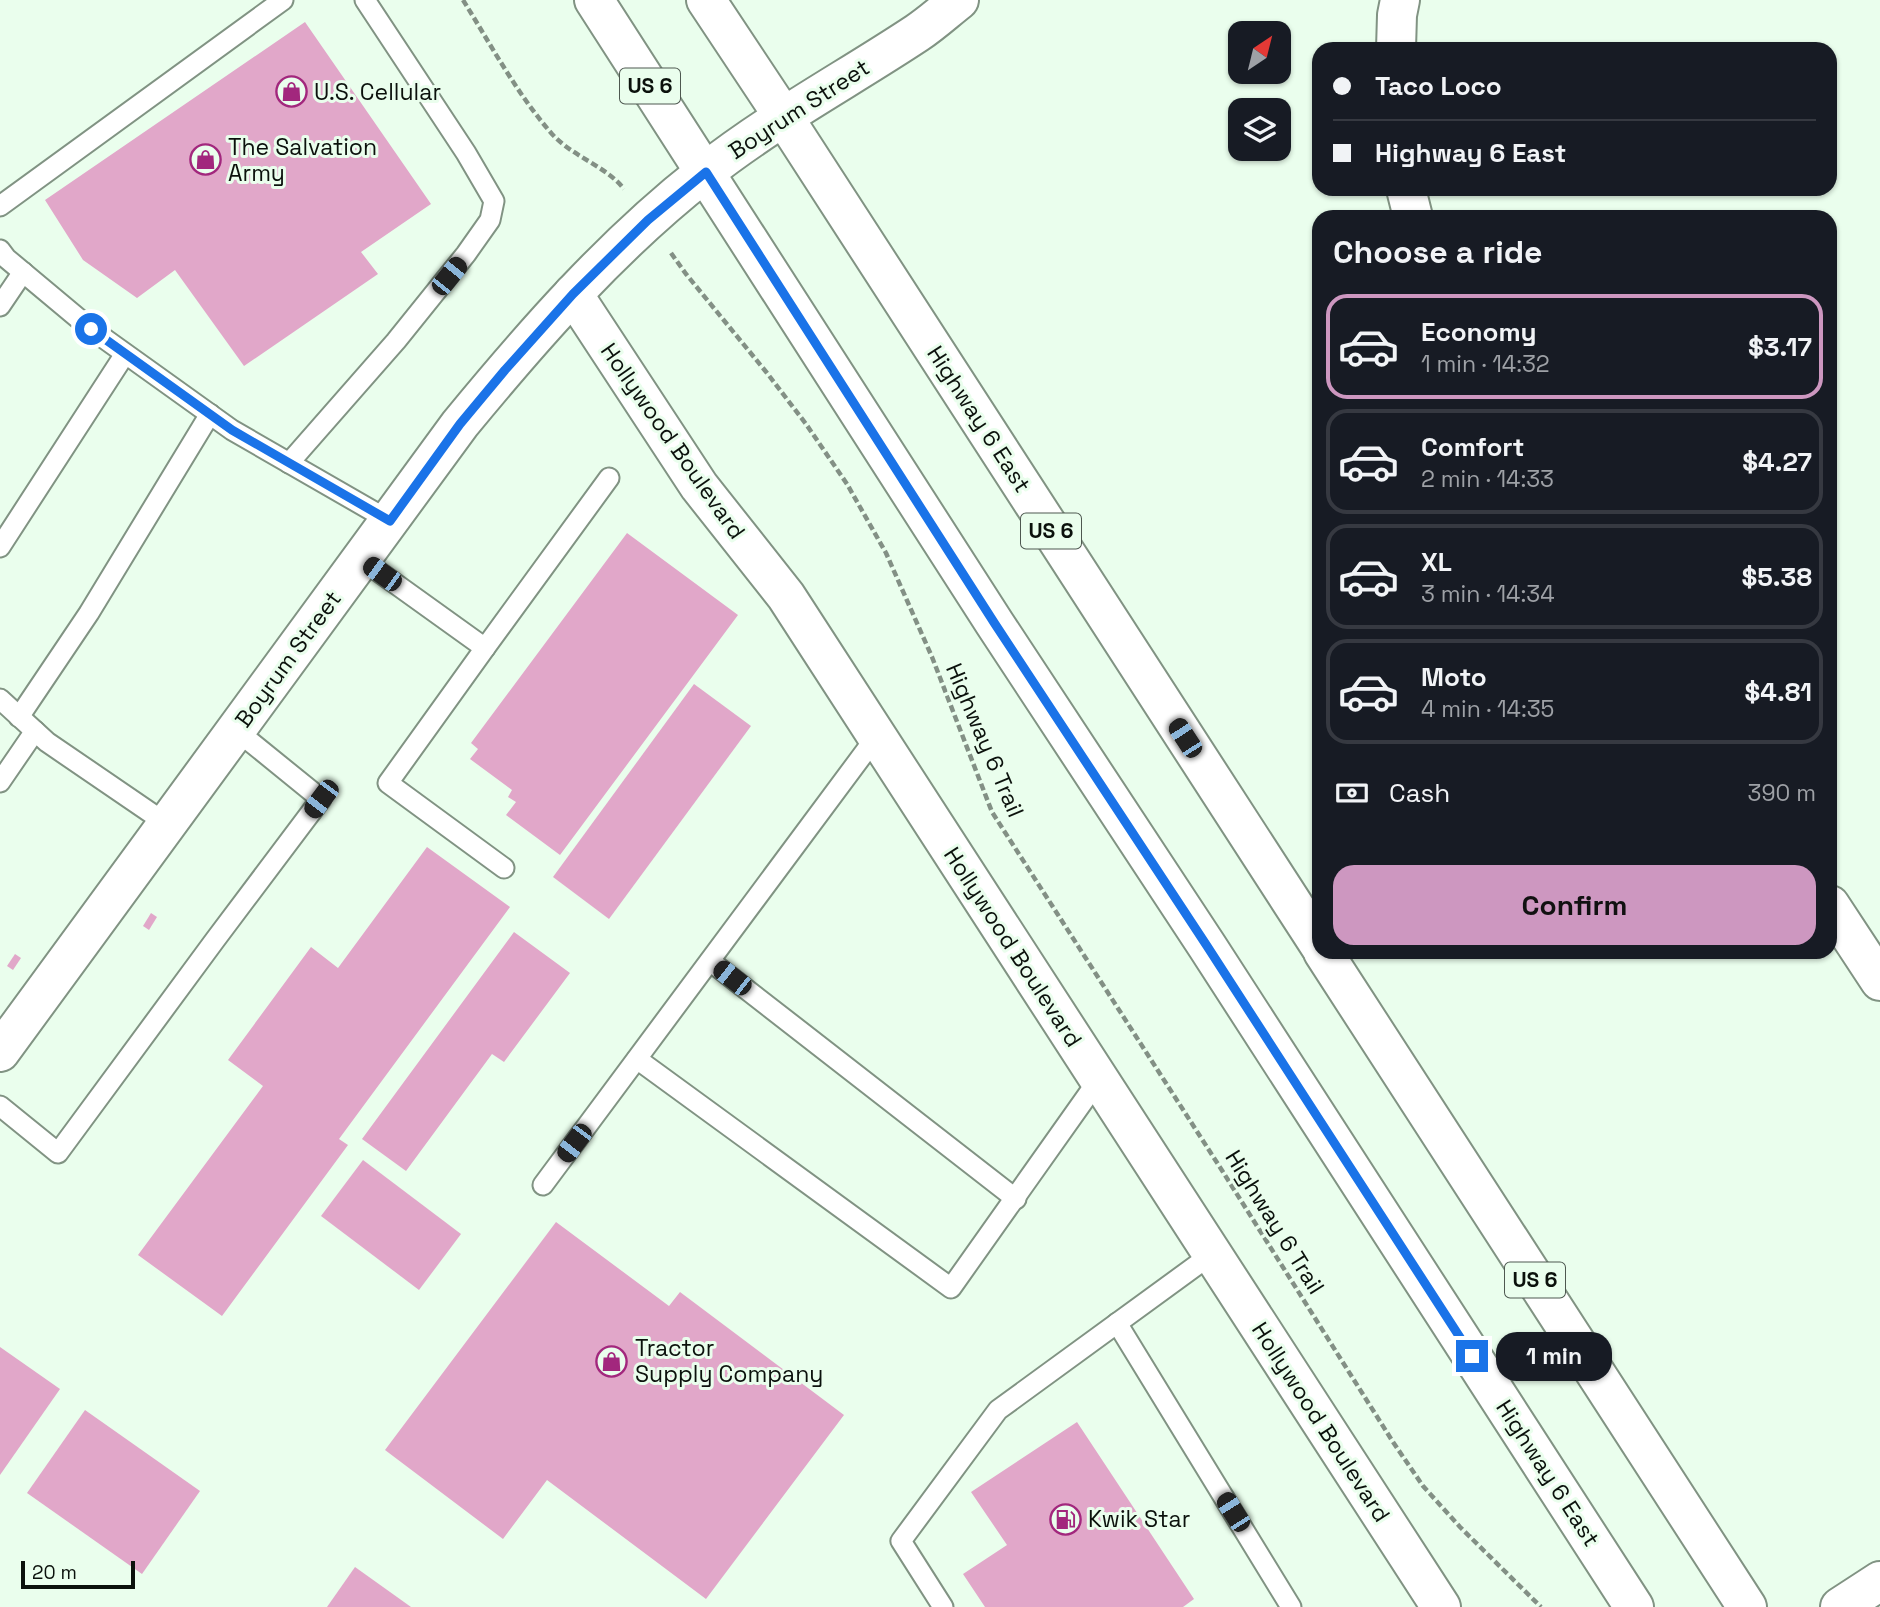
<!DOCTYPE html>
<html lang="en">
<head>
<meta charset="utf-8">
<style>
	:root { --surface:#171b24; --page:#20242c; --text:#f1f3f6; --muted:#9ea1a6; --line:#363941; --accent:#cd97c0 }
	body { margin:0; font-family:"Space Grotesk",sans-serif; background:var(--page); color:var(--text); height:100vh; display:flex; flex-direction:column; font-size:26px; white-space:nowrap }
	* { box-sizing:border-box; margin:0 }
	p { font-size:23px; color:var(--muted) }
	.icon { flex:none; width:38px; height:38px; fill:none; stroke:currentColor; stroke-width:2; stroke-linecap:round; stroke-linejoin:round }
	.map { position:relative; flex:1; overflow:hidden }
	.side { position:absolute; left:1312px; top:210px; width:525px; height:749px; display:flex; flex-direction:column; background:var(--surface); border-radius:21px; box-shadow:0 2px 5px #0004 }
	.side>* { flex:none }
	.hud { position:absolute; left:1312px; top:42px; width:525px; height:154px; border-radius:21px; box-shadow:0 2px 5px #0004; display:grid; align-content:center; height:154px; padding:0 21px; background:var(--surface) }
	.needle { width:46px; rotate:35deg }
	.buttons { position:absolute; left:1228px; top:21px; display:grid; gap:14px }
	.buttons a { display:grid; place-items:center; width:63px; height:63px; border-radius:14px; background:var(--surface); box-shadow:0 2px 5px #0004; font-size:35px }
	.scale { position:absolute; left:21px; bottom:18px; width:114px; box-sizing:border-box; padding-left:7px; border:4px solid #0b110c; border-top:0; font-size:19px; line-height:24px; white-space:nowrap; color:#0b110c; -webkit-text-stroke:5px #eafeed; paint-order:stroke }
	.end { position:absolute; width:32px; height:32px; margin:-16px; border:9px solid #1a73e8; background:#fff; box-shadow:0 0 0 4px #fff }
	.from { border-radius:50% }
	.bubble { position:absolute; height:49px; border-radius:21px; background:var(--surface); box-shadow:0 2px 5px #0004; font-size:23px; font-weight:700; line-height:49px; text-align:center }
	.car { position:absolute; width:21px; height:42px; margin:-21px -10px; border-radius:9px; box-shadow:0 0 5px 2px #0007; background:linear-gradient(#222 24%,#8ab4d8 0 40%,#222 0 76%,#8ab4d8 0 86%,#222 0) }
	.hud b { display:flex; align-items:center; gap:24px; height:66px; font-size:26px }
	.hud b+b { border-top:2px solid var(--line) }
	.hud i { width:18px; height:18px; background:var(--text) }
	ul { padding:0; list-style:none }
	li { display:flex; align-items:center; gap:21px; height:105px; margin:0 14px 10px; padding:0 7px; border:4px solid var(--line); border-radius:21px }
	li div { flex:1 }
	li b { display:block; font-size:26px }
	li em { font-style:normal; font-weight:700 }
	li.on { border-color:var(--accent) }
	li>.icon { width:63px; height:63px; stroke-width:1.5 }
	h2 { padding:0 21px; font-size:32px; line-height:84px }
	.pay { display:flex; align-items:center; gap:18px; height:77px; padding:0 21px; font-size:26px }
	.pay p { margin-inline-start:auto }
	.button { display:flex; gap:14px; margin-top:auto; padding:14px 21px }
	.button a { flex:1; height:80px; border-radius:21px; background:var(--accent); color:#111; font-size:28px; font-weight:700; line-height:80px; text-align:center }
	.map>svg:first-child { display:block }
	.building { fill:#e1a7c9 }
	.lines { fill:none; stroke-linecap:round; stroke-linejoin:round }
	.service-casing { stroke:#819383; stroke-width:23 }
	.minor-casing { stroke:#819383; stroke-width:42 }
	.tertiary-casing { stroke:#819383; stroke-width:42 }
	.primary-casing { stroke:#819383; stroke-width:42 }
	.path { stroke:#839085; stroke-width:4.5; stroke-dasharray:7 3.5; stroke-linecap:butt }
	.service { stroke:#fff; stroke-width:19 }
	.minor { stroke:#fff; stroke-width:38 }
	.tertiary { stroke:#fff; stroke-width:38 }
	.primary { stroke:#fff; stroke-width:38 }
	.route { stroke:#1a73e8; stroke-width:9 }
	.labels { text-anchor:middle; stroke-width:6; stroke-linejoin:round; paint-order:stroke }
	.shield { fill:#eafeed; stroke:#4e5850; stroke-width:2 }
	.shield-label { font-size:21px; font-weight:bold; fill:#0b110c }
	.poi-label { font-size:23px; fill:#0b110c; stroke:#eafeed; text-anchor:start }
	.street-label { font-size:23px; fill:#0b110c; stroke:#eafeed }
</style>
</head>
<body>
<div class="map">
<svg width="1880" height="1607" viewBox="0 0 1880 1607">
	<rect width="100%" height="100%" fill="#eafeed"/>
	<g class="building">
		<path d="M305,22L431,204L361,252L378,274L244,366L175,270L137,298L83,260L45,200Z"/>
		<path d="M627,533L738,615L560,855L506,815L516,802L508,797L512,790L470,759L478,749L471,743Z"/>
		<path d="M694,684L751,726L609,919L553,877Z"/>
		<path d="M427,847L510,907L339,1139L348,1145L222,1316L138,1255L263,1086L228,1060L311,947L338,968Z"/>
		<path d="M151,913L157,917L149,930L143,926Z"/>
		<path d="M514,932L570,973L504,1062L492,1054L406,1171L362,1139Z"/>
		<path d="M15,954L21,958L13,970L7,966Z"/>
		<path d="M363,1160L461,1234L419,1290L321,1216Z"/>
		<path d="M556,1222L669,1306L680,1292L844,1415L706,1599L547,1480L503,1539L385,1450Z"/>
		<path d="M0,1347L60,1389L0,1475Z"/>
		<path d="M85,1410L200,1491L142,1574L27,1493Z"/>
		<path d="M1077,1422L1194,1599L1183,1607H985L963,1574L1007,1545L971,1492Z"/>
		<path d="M355,1567L411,1607H327Z"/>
	</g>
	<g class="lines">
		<defs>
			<g id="service">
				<path d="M0,206L283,0"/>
				<path d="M0,250L6,258L91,329L232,430L390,521"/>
				<path d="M0,306L23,272"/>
				<path d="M289,463L396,341L466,254L490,220L494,201L466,153L365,0"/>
				<path d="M0,547L125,354"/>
				<path d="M361,559L485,648L609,478"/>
				<path d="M485,648L388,783L504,868"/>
				<path d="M0,699L47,742L167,824"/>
				<path d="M19,717L89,613L210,414"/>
				<path d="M0,782L35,731"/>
				<path d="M710,961L1016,1199"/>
				<path d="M637,1059L951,1288L1099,1079"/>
				<path d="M0,1106L58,1153L215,940L321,799L236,730"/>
				<path d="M543,1185L876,737"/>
				<path d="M1117,1323L1291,1607"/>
				<path d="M943,1607L901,1541L998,1410L1212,1254"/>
			</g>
			<g id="minor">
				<path d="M1396,49L1397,15L1400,0"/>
				<path d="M1406,189L1413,217"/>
				<path d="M573,294L699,486L786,596L1441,1607"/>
				<path d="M1830,905L1880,981"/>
				<path d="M0,1052L460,424C534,334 612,245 704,173C771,120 846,80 917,33C932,23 945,11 959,0"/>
			</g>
			<path id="tertiary" d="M1840,1607L1880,1581"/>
			<g id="primary">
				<path d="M594,0L995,624L1207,946L1634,1607"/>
				<path d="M706,0L783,116L1320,946"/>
				<path d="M1323,952L1747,1607"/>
			</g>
		</defs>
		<use href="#service" class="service-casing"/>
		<use href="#minor" class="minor-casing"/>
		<use href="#tertiary" class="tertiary-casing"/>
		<use href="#primary" class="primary-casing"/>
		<g class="path">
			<path d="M463,0C491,45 517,94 552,134C573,157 606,166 624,189"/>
			<path d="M671,253L686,274L767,373L806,424L847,484L886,553L932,657L992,812L1223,1172L1393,1442L1423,1486L1460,1527L1541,1607"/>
		</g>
		<use href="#service" class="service"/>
		<use href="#minor" class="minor"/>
		<use href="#tertiary" class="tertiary"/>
		<use href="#primary" class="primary"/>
	</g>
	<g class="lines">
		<path class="route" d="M91,329L232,430L390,521L460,424L505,370L573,294L648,220L706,172L995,624L1207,946L1472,1356"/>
	</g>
	<defs>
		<symbol id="shop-ring" viewBox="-11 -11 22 22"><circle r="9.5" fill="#eafeed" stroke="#a2277d" stroke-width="1.5"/><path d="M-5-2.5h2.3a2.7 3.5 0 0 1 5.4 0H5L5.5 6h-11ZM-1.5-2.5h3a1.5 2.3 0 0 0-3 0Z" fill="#a2277d"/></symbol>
		<symbol id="fuel-ring" viewBox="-11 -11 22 22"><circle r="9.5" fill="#eafeed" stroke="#a2277d" stroke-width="1.5"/><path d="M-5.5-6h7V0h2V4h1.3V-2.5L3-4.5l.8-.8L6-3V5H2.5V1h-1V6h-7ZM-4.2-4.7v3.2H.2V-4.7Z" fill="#a2277d"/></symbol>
	</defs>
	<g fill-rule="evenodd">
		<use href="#shop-ring" x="274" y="74" width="35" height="35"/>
		<use href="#shop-ring" x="188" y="142" width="35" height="35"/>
		<use href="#shop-ring" x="594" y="1344" width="35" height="35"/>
		<use href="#fuel-ring" x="1048" y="1502" width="35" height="35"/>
	</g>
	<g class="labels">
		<g class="shield">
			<rect x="620" y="68.5" width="60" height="35" rx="5"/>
			<rect x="1021" y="513.5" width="60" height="35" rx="5"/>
			<rect x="1505" y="1262.5" width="60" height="35" rx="5"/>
		</g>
		<g class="shield-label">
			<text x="650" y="93">US 6</text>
			<text x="1051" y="538">US 6</text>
			<text x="1535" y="1287">US 6</text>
		</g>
		<g class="poi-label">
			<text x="314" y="100">U.S. Cellular</text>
			<text x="228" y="155">The Salvation<tspan x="228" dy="26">Army</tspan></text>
			<text x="635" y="1356">Tractor<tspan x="635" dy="26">Supply Company</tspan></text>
			<text x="1088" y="1527">Kwik Star</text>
		</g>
		<g class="street-label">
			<text transform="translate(799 109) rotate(-33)" y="8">Boyrum Street</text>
			<text transform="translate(979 419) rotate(57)" y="8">Highway 6 East</text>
			<text transform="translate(673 441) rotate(55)" y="8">Hollywood Boulevard</text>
			<text transform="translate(288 659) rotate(-54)" y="8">Boyrum Street</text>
			<text transform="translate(985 740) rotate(67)" y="8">Highway 6 Trail</text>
			<text transform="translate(1013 947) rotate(57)" y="8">Hollywood Boulevard</text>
			<text transform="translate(1275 1222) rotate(58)" y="8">Highway 6 Trail</text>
			<text transform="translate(1321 1422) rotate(57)" y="8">Hollywood Boulevard</text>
			<text transform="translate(1548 1473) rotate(57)" y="8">Highway 6 East</text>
		</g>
	</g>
</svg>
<div class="buttons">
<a><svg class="needle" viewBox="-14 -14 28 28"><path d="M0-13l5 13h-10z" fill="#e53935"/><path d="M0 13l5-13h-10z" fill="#9ea1a6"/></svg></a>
<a><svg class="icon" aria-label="layers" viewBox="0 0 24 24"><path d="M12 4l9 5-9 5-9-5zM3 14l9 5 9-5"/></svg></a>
</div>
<div class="scale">20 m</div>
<i class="end from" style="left:91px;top:329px"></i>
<i class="end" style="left:1472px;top:1356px"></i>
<div class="bubble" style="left:1496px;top:1332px;width:116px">1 min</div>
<i class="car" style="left:449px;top:276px;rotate:39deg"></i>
<i class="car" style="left:382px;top:574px;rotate:306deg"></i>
<i class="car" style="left:1185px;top:738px;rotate:327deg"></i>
<i class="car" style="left:321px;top:799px;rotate:217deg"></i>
<i class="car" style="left:732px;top:978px;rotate:308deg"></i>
<i class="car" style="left:574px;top:1143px;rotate:217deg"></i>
<i class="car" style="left:1233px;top:1512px;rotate:328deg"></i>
<div class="hud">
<b><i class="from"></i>Taco Loco</b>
<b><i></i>Highway 6 East</b>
</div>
<section class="side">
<h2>Choose a ride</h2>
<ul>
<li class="on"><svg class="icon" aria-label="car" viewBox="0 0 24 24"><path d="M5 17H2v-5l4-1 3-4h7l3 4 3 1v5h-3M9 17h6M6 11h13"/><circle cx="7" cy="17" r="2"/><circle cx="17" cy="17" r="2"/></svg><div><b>Economy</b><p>1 min · 14:32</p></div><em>$3.17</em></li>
<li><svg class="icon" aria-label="car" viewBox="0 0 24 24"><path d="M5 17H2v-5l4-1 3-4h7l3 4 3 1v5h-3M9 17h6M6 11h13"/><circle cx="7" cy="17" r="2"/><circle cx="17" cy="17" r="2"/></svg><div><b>Comfort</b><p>2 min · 14:33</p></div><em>$4.27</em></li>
<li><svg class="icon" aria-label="car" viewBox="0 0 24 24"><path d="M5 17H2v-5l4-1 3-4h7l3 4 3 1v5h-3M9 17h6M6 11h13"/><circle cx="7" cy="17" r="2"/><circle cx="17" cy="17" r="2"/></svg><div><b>XL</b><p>3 min · 14:34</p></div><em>$5.38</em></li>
<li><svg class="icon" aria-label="car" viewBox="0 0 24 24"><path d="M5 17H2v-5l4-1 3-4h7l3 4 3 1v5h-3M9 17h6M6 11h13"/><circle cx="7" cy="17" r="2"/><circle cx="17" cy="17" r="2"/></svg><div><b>Moto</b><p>4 min · 14:35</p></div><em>$4.81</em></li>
</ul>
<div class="pay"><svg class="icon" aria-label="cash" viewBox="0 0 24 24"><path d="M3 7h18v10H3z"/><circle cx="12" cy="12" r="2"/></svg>Cash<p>390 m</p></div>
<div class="button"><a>Confirm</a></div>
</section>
</div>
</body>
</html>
